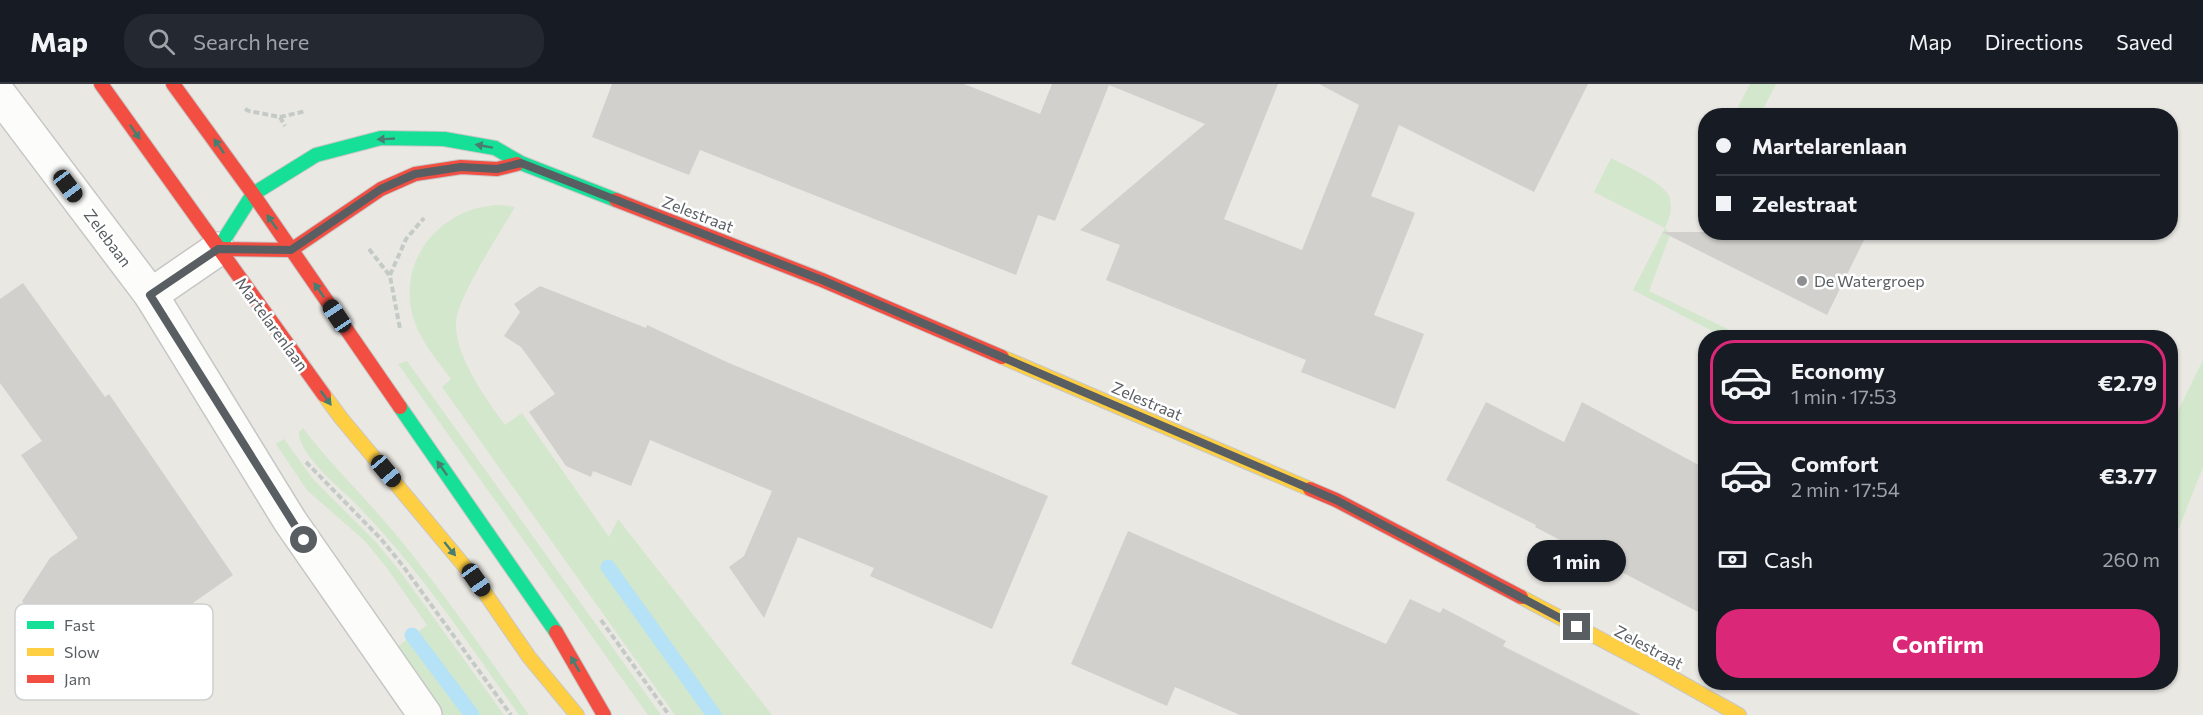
<!DOCTYPE html>
<html lang="en">
<head>
<meta charset="utf-8">
<style>
	:root { --surface:#171b24; --page:#242831; --text:#f1f3f6; --muted:#9ea1a6; --line:#363941; --accent:#db2777 }
	body { margin:0; font-family:Commissioner,sans-serif; background:var(--page); color:var(--text); height:100vh; display:flex; flex-direction:column; font-size:22px; white-space:nowrap }
	* { box-sizing:border-box; margin:0 }
	p { font-size:20px; color:var(--muted) }
	.icon { flex:none; width:33px; height:33px; fill:none; stroke:currentColor; stroke-width:2; stroke-linecap:round; stroke-linejoin:round }
	.map { position:relative; flex:1; overflow:hidden }
	.panel { position:absolute; left:1698px; top:246px; width:480px; height:360px; display:flex; flex-direction:column; background:var(--surface); border-radius:24px; box-shadow:0 2px 4px #0004 }
	.panel>* { flex:none }
	.top-card { position:absolute; left:1698px; top:24px; width:480px; height:132px; border-radius:24px; box-shadow:0 2px 4px #0004; display:grid; align-content:center; height:132px; padding:0 18px; background:var(--surface) }
	.end { position:absolute; width:27px; height:27px; margin:-14px; border:8px solid #595e62; background:#fff; box-shadow:0 0 0 3px #fff }
	.from { border-radius:50% }
	.bubble { position:absolute; height:42px; border-radius:21px; background:var(--surface); box-shadow:0 2px 4px #0004; font-size:20px; font-weight:700; line-height:42px; text-align:center }
	.car { position:absolute; width:18px; height:36px; margin:-18px -9px; border-radius:8px; box-shadow:0 0 4px 2px #0007; background:linear-gradient(#222 24%,#8ab4d8 0 40%,#222 0 76%,#8ab4d8 0 86%,#222 0) }
	.top-card b { display:flex; align-items:center; gap:21px; height:57px; font-size:22px }
	.top-card b+b { border-top:2px solid var(--line) }
	.top-card i { width:15px; height:15px; background:var(--text) }
	ul { padding:10px 0 0; list-style:none }
	li { display:flex; align-items:center; gap:18px; height:84px; margin:0 12px 9px; padding:0 6px; border:3px solid transparent; border-radius:24px }
	li div { flex:1 }
	li b { display:block; font-size:22px }
	li em { font-style:normal; font-weight:700 }
	li.current { border-color:var(--accent) }
	li>.icon { width:54px; height:54px; stroke-width:1.5 }
	.pay { display:flex; align-items:center; gap:15px; height:66px; padding:0 18px; font-size:22px }
	.pay p { margin-inline-start:auto }
	.primary-button { display:flex; gap:12px; margin-top:auto; padding:12px 18px }
	.primary-button a { flex:1; height:69px; border-radius:24px; background:var(--accent); color:#fff; font-size:24px; font-weight:700; line-height:69px; text-align:center }
	header { display:flex; align-items:center; gap:36px; box-sizing:border-box; height:84px; padding:0 30px; background:var(--surface); border-bottom:2px solid var(--line) }
	header strong { font-size:28px }
	nav { display:flex; gap:33px; margin-inline-start:auto; font-size:21px }
	.search { width:420px; height:54px; background:var(--page); display:flex; align-items:center; gap:15px; box-sizing:border-box; padding:0 21px; border-radius:24px; color:var(--muted); font-size:22px }
	.map>svg:first-child { display:block }
	.green { fill:#d2e7cc }
	.lines { fill:none; stroke-linecap:round; stroke-linejoin:round }
	.stream { stroke:#b5e2f7; stroke-width:15 }
	.building { fill:#d1d0cd }
	.street-casing { stroke:#c6c6c6; stroke-width:36 }
	.fast-casing { stroke:#c7c7c7; stroke-width:16 }
	.slow-casing { stroke:#c7c7c7; stroke-width:16 }
	.jam-casing { stroke:#c7c7c7; stroke-width:16 }
	.path { stroke:#c4cbc7; stroke-width:4; stroke-dasharray:6 3; stroke-linecap:butt }
	.street { stroke:#fcfcfb; stroke-width:33 }
	.fast { stroke:#16e098; stroke-width:14 }
	.slow { stroke:#ffcf43; stroke-width:14 }
	.jam { stroke:#f24e42; stroke-width:14 }
	.oneway { fill:#487e70 }
	.route { stroke:#595e62; stroke-width:8 }
	.poi-dot { fill:#8c8e8f; stroke:#fff; stroke-width:2 }
	.labels { text-anchor:middle; stroke-width:5; stroke-linejoin:round; paint-order:stroke }
	.street-label { font-size:16px; fill:#595e62; stroke:#fff }
	.poi-label { font-size:16px; fill:#595e62; stroke:#fff; text-anchor:start }
	.key { fill:#fff; stroke:#cdcfd0; stroke-width:1.5 }
	.key-label { font-size:16px; fill:#595e62 }
</style>
</head>
<body>
<header>
<strong>Map</strong>
<div class="search"><svg class="icon" aria-label="search" viewBox="0 0 24 24"><circle cx="10" cy="10" r="6"/><path d="M15 15l6 6"/></svg>Search here</div>
<nav><a>Map</a><a>Directions</a><a>Saved</a></nav>
</header>
<div class="map">
<svg width="2203" height="631" viewBox="0 0 2203 631">
	<rect width="100%" height="100%" fill="#eae8e3"/>
	<g class="green">
		<path d="M1750,0H1776L1760,31H1734Z"/>
		<path d="M1611,74C1624,81 1664,99 1669,112C1673,124 1670,133 1665,144L1670,151L1649,207L1744,253H1724L1633,206L1665,144L1594,108Z"/>
		<path d="M500,121L515,123C501,147 457,214 456,238C454,271 486,315 505,341L522,329L609,453L618,435L772,631H675L442,303L451,295C437,276 421,258 414,236C395,177 441,122 500,121Z"/>
		<path d="M2203,276V383L2171,464V341Z"/>
		<path d="M407,277L661,631H648L398,280Z"/>
		<path d="M303,344C331,381 364,412 393,447C442,506 485,569 529,631H519C466,556 416,480 351,415C335,400 299,370 299,348Z"/>
		<path d="M284,355L313,395L375,457L402,490L504,631H439L393,566L427,541L387,484L365,457L307,406L276,360Z"/>
	</g>
	<g class="lines">
		<g class="stream">
			<path d="M608,483L714,631"/>
			<path d="M412,551L472,631"/>
		</g>
	</g>
	<g class="building">
		<path d="M612,0H964L1040,30L1052,0H1278L1224,135L1302,166L1359,21L1319,0H1588L1534,108L1399,41L1371,112L1415,129L1374,231L1424,250L1395,325L1301,288L1306,276L1106,196L1120,161L1080,146L1205,40L1109,1L1055,137L1038,131L1016,191L700,66L689,91L592,53Z"/>
		<path d="M1662,148H1868L1827,231Z"/>
		<path d="M23,199L105,313L109,310L233,491L117,572L105,554L64,582L22,517L50,474L78,454L21,371L42,357L0,299V215Z"/>
		<path d="M540,202L646,244L647,241L729,279L1048,412L992,545L870,492L874,484L798,453L764,534L729,483L744,472L772,407L650,356L631,402L593,387L591,393L566,382L529,328L555,310L521,263L504,252L520,228L514,220Z"/>
		<path d="M1486,318L1564,358L1582,318L1706,385V532L1535,443L1536,441L1446,396Z"/>
		<path d="M1128,447L1386,560L1410,515L1440,529L1443,524L1506,557L1503,562L1641,631H1240L1175,603L1167,622L1071,580Z"/>
	</g>
	<g class="lines">
		<defs>
			<g id="street">
				<path d="M0,11L151,211L290,437L425,631"/>
				<path d="M151,211L218,165"/>
			</g>
			<g id="fast">
				<path d="M218,165L253,110L316,71L381,54L444,55L495,64L521,79L616,116"/>
				<path d="M400,323L556,548"/>
			</g>
			<g id="slow">
				<path d="M1002,273L1310,405"/>
				<path d="M324,311L341,334L476,496L529,573L577,631"/>
				<path d="M1521,513L1657,585L1739,631"/>
			</g>
			<g id="jam">
				<path d="M101,0L324,311"/>
				<path d="M173,0L253,110L400,323"/>
				<path d="M616,116L822,196L1002,273"/>
				<path d="M218,165L291,166L381,105L415,90L461,83L497,85L517,80"/>
				<path d="M1310,405L1336,416L1521,513"/>
				<path d="M556,548L604,631"/>
			</g>
		</defs>
		<use href="#street" class="street-casing"/>
		<use href="#fast" class="fast-casing"/>
		<use href="#slow" class="slow-casing"/>
		<use href="#jam" class="jam-casing"/>
		<g class="path">
			<path d="M245,25L249,27L280,33L285,42"/>
			<path d="M280,33L306,27"/>
			<path d="M369,165L390,192L400,245"/>
			<path d="M390,191L406,155L424,134"/>
			<path d="M306,378L381,455L403,482L511,631"/>
			<path d="M601,536L669,631"/>
		</g>
		<use href="#street" class="street"/>
		<use href="#fast" class="fast"/>
		<use href="#slow" class="slow"/>
		<use href="#jam" class="jam"/>
	</g>
	<defs><path id="oneway-solid" d="M-6-.8H1V-3.2L6.5 0L1 3.2V.8H-6Z" transform="scale(1.5)"/></defs>
	<g class="oneway">
		<use href="#oneway-solid" transform="translate(135 48) rotate(55)"/>
		<use href="#oneway-solid" transform="translate(386 55) rotate(177)"/>
		<use href="#oneway-solid" transform="translate(219 62) rotate(-125)"/>
		<use href="#oneway-solid" transform="translate(484 62) rotate(-170)"/>
		<use href="#oneway-solid" transform="translate(272 138) rotate(-125)"/>
		<use href="#oneway-solid" transform="translate(319 206) rotate(-125)"/>
		<use href="#oneway-solid" transform="translate(326 314) rotate(54)"/>
		<use href="#oneway-solid" transform="translate(442 384) rotate(-125)"/>
		<use href="#oneway-solid" transform="translate(450 465) rotate(51)"/>
		<use href="#oneway-solid" transform="translate(575 580) rotate(-120)"/>
	</g>
	<g class="lines">
		<path class="route" d="M304,456L150,211L218,165L291,166L381,105L415,90L461,83L497,85L521,79L822,196L1336,416L1577,543"/>
	</g>
	<circle class="poi-dot" cx="1802" cy="197" r="6"/>
	<g class="labels">
		<g class="street-label">
			<text transform="translate(698 130) rotate(21)" y="6">Zelestraat</text>
			<text transform="translate(108 154) rotate(53)" y="6">Zelebaan</text>
			<text transform="translate(272 240) rotate(54)" y="6">Martelarenlaan</text>
			<text transform="translate(1147 317) rotate(23)" y="6">Zelestraat</text>
			<text transform="translate(1649 563) rotate(28)" y="6">Zelestraat</text>
		</g>
		<g class="poi-label">
			<text x="1814" y="203">De Watergroep</text>
		</g>
	</g>
	<rect x="15" y="520" width="198" height="96" rx="9" class="key"/>
	<rect x="27" y="537" width="27" height="8" fill="#16e098"/>
	<rect x="27" y="564" width="27" height="8" fill="#ffcf43"/>
	<rect x="27" y="591" width="27" height="8" fill="#f24e42"/>
	<g class="key-label">
		<text x="64" y="547">Fast</text>
		<text x="64" y="574">Slow</text>
		<text x="64" y="601">Jam</text>
	</g>
</svg>
<i class="end from" style="left:304px;top:456px"></i>
<i class="end" style="left:1577px;top:543px"></i>
<div class="bubble" style="left:1527px;top:456px;width:99px">1 min</div>
<i class="car" style="left:68px;top:102px;rotate:143deg"></i>
<i class="car" style="left:337px;top:232px;rotate:326deg"></i>
<i class="car" style="left:386px;top:387px;rotate:140deg"></i>
<i class="car" style="left:476px;top:496px;rotate:145deg"></i>
<div class="top-card">
<b><i class="from"></i>Martelarenlaan</b>
<b><i></i>Zelestraat</b>
</div>
<section class="panel">
<ul>
<li class="current"><svg class="icon" aria-label="car" viewBox="0 0 24 24"><path d="M5 17H2v-5l4-1 3-4h7l3 4 3 1v5h-3M9 17h6M6 11h13"/><circle cx="7" cy="17" r="2"/><circle cx="17" cy="17" r="2"/></svg><div><b>Economy</b><p>1 min · 17:53</p></div><em>€2.79</em></li>
<li><svg class="icon" aria-label="car" viewBox="0 0 24 24"><path d="M5 17H2v-5l4-1 3-4h7l3 4 3 1v5h-3M9 17h6M6 11h13"/><circle cx="7" cy="17" r="2"/><circle cx="17" cy="17" r="2"/></svg><div><b>Comfort</b><p>2 min · 17:54</p></div><em>€3.77</em></li>
</ul>
<div class="pay"><svg class="icon" aria-label="cash" viewBox="0 0 24 24"><path d="M3 7h18v10H3z"/><circle cx="12" cy="12" r="2"/></svg>Cash<p>260 m</p></div>
<div class="primary-button"><a>Confirm</a></div>
</section>
</div>
</body>
</html>
